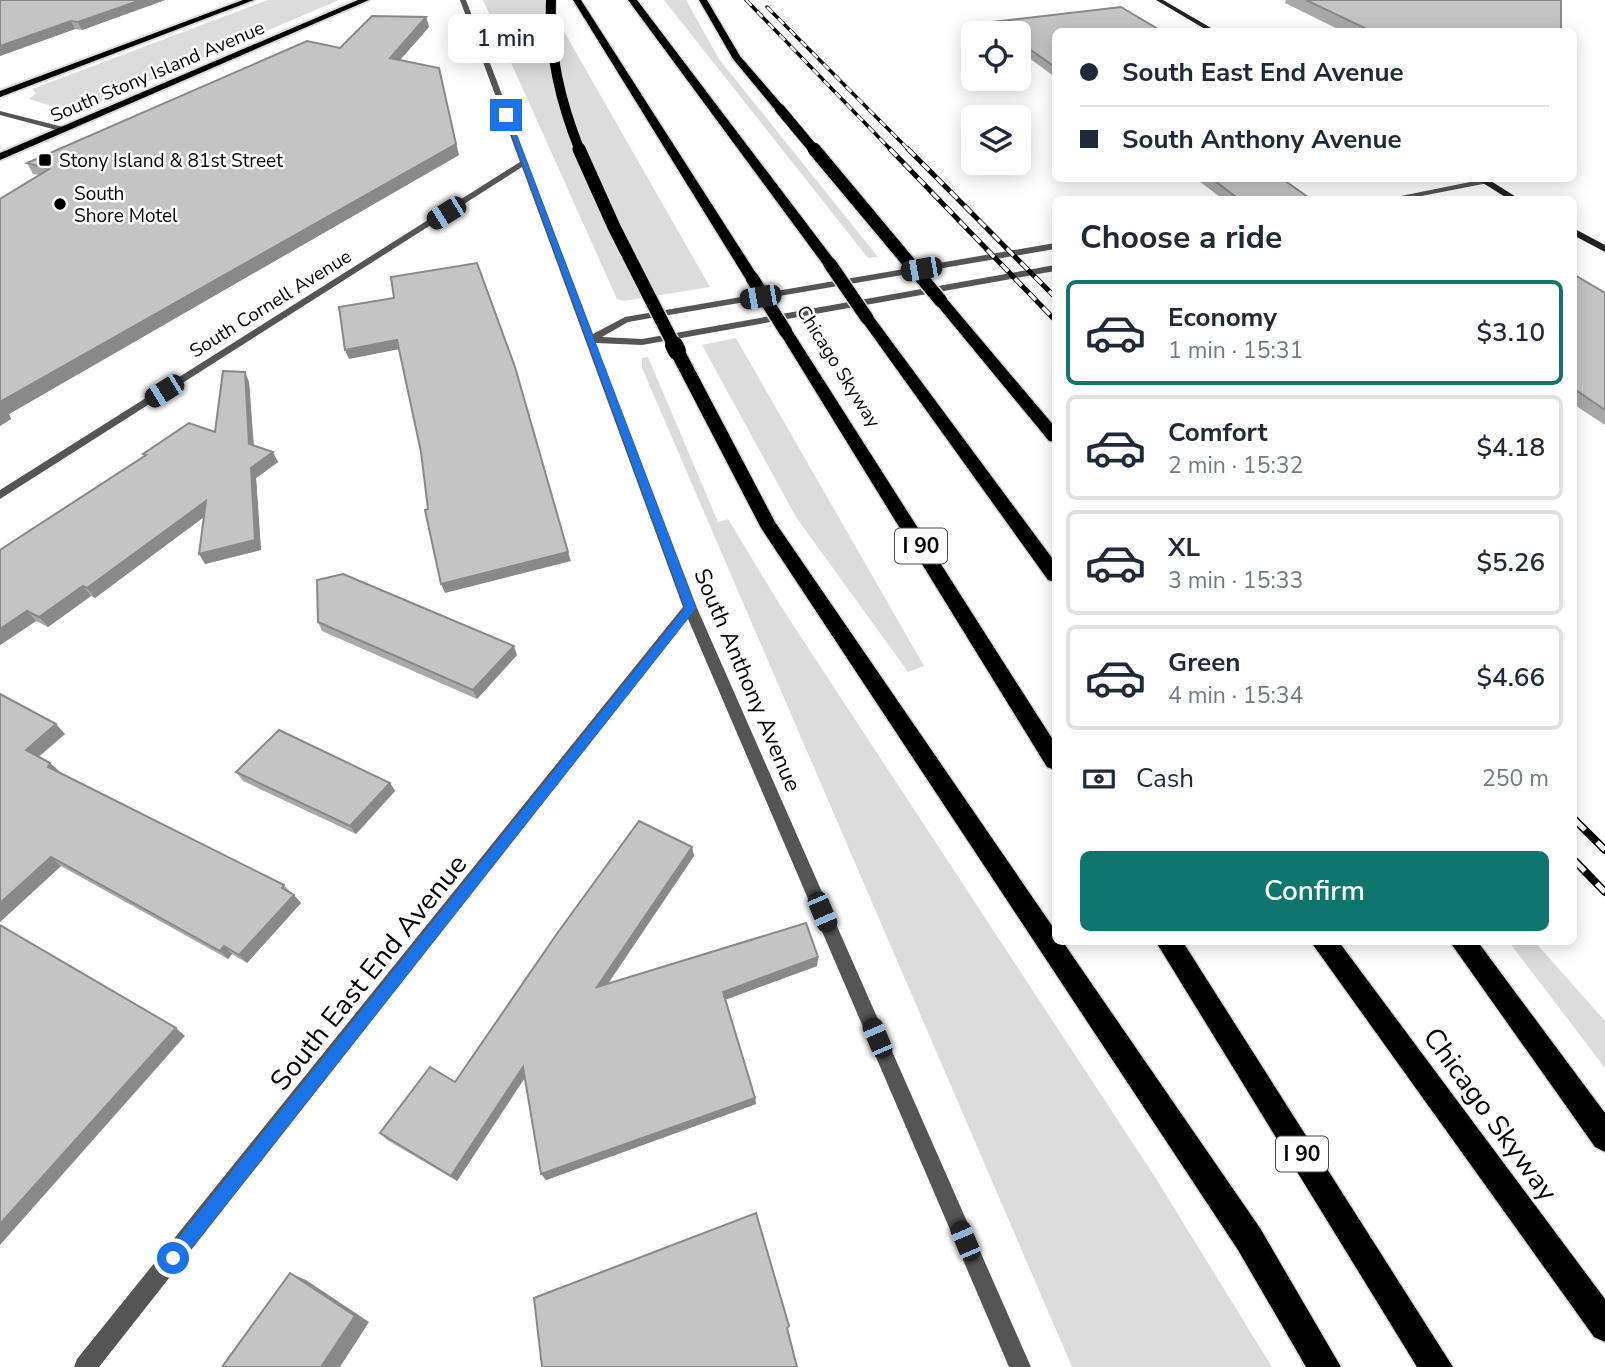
<!DOCTYPE html>
<html lang="en">
<head>
<meta charset="utf-8">
<style>
	:root { --surface:#fff; --page:#f2f2f3; --text:#1f2937; --muted:#747a83; --line:#e0e1e3; --accent:#0f766e }
	body { margin:0; font-family:"Nunito Sans",sans-serif; background:var(--page); color:var(--text); height:100vh; display:flex; flex-direction:column; font-size:26px; white-space:nowrap }
	* { box-sizing:border-box; margin:0 }
	p { font-size:23px; color:var(--muted) }
	.icon { flex:none; width:38px; height:38px; fill:none; stroke:currentColor; stroke-width:2; stroke-linecap:round; stroke-linejoin:round }
	.map { position:relative; flex:1; overflow:hidden }
	.details { position:absolute; left:1052px; top:196px; width:525px; height:749px; display:flex; flex-direction:column; background:var(--surface); border-radius:10px; box-shadow:0 4px 18px #0003 }
	.details>* { flex:none }
	.top-card { position:absolute; left:1052px; top:28px; width:525px; height:154px; border-radius:10px; box-shadow:0 4px 18px #0003; display:grid; align-content:center; height:154px; padding:0 28px; background:var(--surface) }
	.controls { position:absolute; left:961px; top:21px; display:grid; gap:14px }
	.controls a { display:grid; place-items:center; width:70px; height:70px; border-radius:10px; background:var(--surface); box-shadow:0 4px 18px #0003; font-size:35px }
	.end { position:absolute; width:32px; height:32px; margin:-16px; border:9px solid #1a73e8; background:#fff; box-shadow:0 0 0 4px #fff }
	.from { border-radius:50% }
	.bubble { position:absolute; height:49px; border-radius:10px; background:var(--surface); box-shadow:0 4px 18px #0003; font-size:23px; font-weight:600; line-height:49px; text-align:center }
	.car { position:absolute; width:21px; height:42px; margin:-21px -10px; border-radius:9px; box-shadow:0 0 5px 2px #0007; background:linear-gradient(#222 24%,#8ab4d8 0 40%,#222 0 76%,#8ab4d8 0 86%,#222 0) }
	.top-card b { display:flex; align-items:center; gap:24px; height:66px; font-size:26px }
	.top-card b+b { border-top:2px solid var(--line) }
	.top-card i { width:18px; height:18px; background:var(--text) }
	ul { padding:0; list-style:none }
	li { display:flex; align-items:center; gap:21px; height:105px; margin:0 14px 10px; padding:0 14px; border:4px solid var(--line); border-radius:10px }
	li div { flex:1 }
	li b { display:block; font-size:26px }
	li em { font-style:normal; font-weight:600 }
	li.selected { border-color:var(--accent) }
	li>.icon { width:63px; height:63px; stroke-width:1.5 }
	h2 { padding:0 28px; font-size:32px; line-height:84px }
	.pay { display:flex; align-items:center; gap:18px; height:77px; padding:0 28px; font-size:26px }
	.pay p { margin-inline-start:auto }
	.primary-button { display:flex; gap:14px; margin-top:auto; padding:14px 28px }
	.primary-button a { flex:1; height:80px; border-radius:10px; background:var(--accent); color:#fff; font-size:28px; font-weight:600; line-height:80px; text-align:center }
	.map>svg:first-child { display:block }
	.green { fill:#dcdcdc }
	.lines { fill:none; stroke-linecap:round; stroke-linejoin:round }
	.trunk-casing { stroke:#dbdbdb; stroke-width:4 }
	.motorway-casing { stroke:#dbdbdb; stroke-width:3 }
	.minor { fill:#555; fill-rule:evenodd }
	.secondary { fill:#222; fill-rule:evenodd }
	.trunk { fill:#000; fill-rule:evenodd }
	.motorway { fill:#000; fill-rule:evenodd }
	.rail-far2-casing { stroke:#000; stroke-width:3.5 }
	.rail-far1-casing { stroke:#000; stroke-width:5 }
	.rail-casing { stroke:#000; stroke-width:8 }
	.rail-far2 { stroke:#fff; stroke-width:2.5; stroke-dasharray:8; stroke-linecap:butt }
	.rail-far1 { stroke:#fff; stroke-width:3.5; stroke-dasharray:10; stroke-linecap:butt }
	.rail { stroke:#fff; stroke-width:5; stroke-dasharray:17; stroke-linecap:butt }
	.motorway-bridge-far2-casing { stroke:#dbdbdb; stroke-width:12; stroke-linecap:butt }
	.motorway-bridge-far1-casing { stroke:#dbdbdb; stroke-width:16; stroke-linecap:butt }
	.motorway-bridge-casing { stroke:#dbdbdb; stroke-width:20; stroke-linecap:butt }
	.motorway-bridge-far2 { stroke:#000; stroke-width:10 }
	.motorway-bridge-far1 { stroke:#000; stroke-width:13 }
	.motorway-bridge { stroke:#000; stroke-width:18 }
	.wall { fill:#a9a9a9 }
	.shaded-wall { fill:#898989 }
	.building { fill:#c4c4c4; stroke:#898989; stroke-width:2 }
	.route { fill:#1a73e8 }
	.poi-dot { fill:#000; stroke:#fff; stroke-width:2.5 }
	.labels { text-anchor:middle; stroke-width:5; stroke-linejoin:round; paint-order:stroke }
	.far-street-label { font-size:19px; fill:#000; stroke:#fff }
	.far-poi-label { font-size:19px; fill:#000; stroke:#fff; text-anchor:start }
	.shield { fill:#fff; stroke:#4c4c4c; stroke-width:2 }
	.shield-label { font-size:21px; font-weight:bold; fill:#000 }
	.street-label { font-size:23px; fill:#000; stroke:#fff }
	.near-street-label { font-size:28px; fill:#000; stroke:#fff }
</style>
</head>
<body>
<div class="map">
<svg width="1605" height="1367" viewBox="0 0 1605 1367">
	<rect width="100%" height="100%" fill="#fff"/>
	<g class="green">
		<path d="M268,0H339L88,107L58,108L29,99L36,93L32,89Z"/>
		<path d="M483,0H546L710,287L624,301L617,299Z"/>
		<path d="M664,0H686L719,59L878,257L868,258Z"/>
		<path d="M736,338L737,340L924,666L908,672L796,517L702,345Z"/>
		<path d="M648,357L718,522L728,519L780,605L1155,1177L1272,1367H1072L642,368V358Z"/>
		<path d="M1509,942H1535L1605,1021V1068Z"/>
	</g>
	<g class="lines">
		<defs>
			<g id="trunk">
				<path d="M243,0H254L0,97V91Z"/>
				<path d="M358,0H369L0,160V153Z"/>
			</g>
			<g id="motorway">
				<path d="M573,0H581L759,278L757,281L745,278Z"/>
				<path d="M628,0H637L835,261V267H825Z"/>
				<path d="M699,0H707L740,56L784,107V111H776L733,59Z"/>
				<path d="M941,297L946,298L1055,427V442L1049,441L936,304L934,301Z"/>
				<path d="M867,314L872,315L1055,562V582L1048,580L862,321V315Z"/>
				<path d="M786,328L793,332L1055,743V770L1047,767L779,332Z"/>
				<path d="M677,346L685,351L775,522L1055,930V942H1063L1260,1228L1341,1367H1306L1238,1250L761,528L669,351Z"/>
				<path d="M1156,942H1183L1453,1367H1417Z"/>
				<path d="M1311,942H1339L1605,1299V1342L1594,1337Z"/>
				<path d="M1450,942H1478L1605,1113V1152L1595,1147Z"/>
			</g>
		</defs>
		<use href="#trunk" class="trunk-casing"/>
		<use href="#motorway" class="motorway-casing"/>
		<g class="minor">
			<path d="M460,0H466L593,334L625,317L1055,243V249L628,322L602,337L642,339L1055,265V271L642,345L596,343L697,608L1031,1367H1009L688,619L99,1367H74L77,1359L683,607L522,167L0,499V490L520,162Z"/>
			<path d="M0,111L67,128L68,130L64,132L0,115Z"/>
			<path d="M1485,179L1489,181L1488,183L1401,200H1381Z"/>
		</g>
		<g class="secondary">
			<path d="M1156,0H1163L1218,32H1210Z"/>
			<path d="M1475,178H1486L1521,200H1510Z"/>
			<path d="M1573,228L1605,245V252L1573,235Z"/>
		</g>
		<use href="#trunk" class="trunk"/>
		<use href="#motorway" class="motorway"/>
		<defs>
			<g id="rail-far2">
				<path d="M746,0L892,151"/>
				<path d="M767,7L910,151"/>
			</g>
			<g id="rail-far1">
				<path d="M890,149L1055,320"/>
				<path d="M908,149L1055,297"/>
			</g>
			<g id="rail">
				<path d="M1573,818L1605,850"/>
				<path d="M1573,859L1605,892"/>
			</g>
		</defs>
		<use href="#rail-far2" class="rail-far2-casing"/>
		<use href="#rail-far1" class="rail-far1-casing"/>
		<use href="#rail" class="rail-casing"/>
		<use href="#rail-far2" class="rail-far2"/>
		<use href="#rail-far1" class="rail-far1"/>
		<use href="#rail" class="rail"/>
		<defs>
			<g id="motorway-bridge-far2">
				<path d="M551,0C549,54 560,101 580,151"/>
				<path d="M780,109L815,151"/>
			</g>
			<g id="motorway-bridge-far1">
				<path d="M579,149L614,227L675,347"/>
				<path d="M814,149L941,301"/>
				<path d="M830,264L867,318"/>
				<path d="M752,278L786,332"/>
			</g>
			<path id="motorway-bridge" d="M674,345L677,351"/>
		</defs>
		<use href="#motorway-bridge-far2" class="motorway-bridge-far2-casing"/>
		<use href="#motorway-bridge-far1" class="motorway-bridge-far1-casing"/>
		<use href="#motorway-bridge" class="motorway-bridge-casing"/>
		<use href="#motorway-bridge-far2" class="motorway-bridge-far2"/>
		<use href="#motorway-bridge-far1" class="motorway-bridge-far1"/>
		<use href="#motorway-bridge" class="motorway-bridge"/>
	</g>
	<g class="wall">
		<path d="M0,0H165L82,30L75,29L0,56Z"/>
		<path d="M1286,0H1561V32H1344L1285,3Z"/>
		<path d="M426,17L429,27L400,60L459,155L9,414L11,419L0,426V199L39,175L33,174L27,163L340,48Z"/>
		<path d="M992,22L1055,32V77L1018,50V33H995L991,30Z"/>
		<path d="M1195,178H1281L1312,200H1224Z"/>
		<path d="M1573,274L1605,293V425L1573,404Z"/>
		<path d="M249,382L254,445L278,462L256,478L261,550L205,564L204,517L95,598L91,596L48,627L36,621L0,645V550L144,456L143,454L215,432Z"/>
		<path d="M318,622L517,655L477,699L322,631Z"/>
		<path d="M0,694L65,734L39,757L50,763L60,772L284,885L301,903L247,963L232,954L228,959L61,866L0,922Z"/>
		<path d="M236,772L390,783L395,791L356,834L243,781Z"/>
		<path d="M692,847L694,856L608,984L818,957L817,966L726,999L755,1098L756,1104L546,1180L525,1078L457,1181L387,1140L380,1133L455,1082Z"/>
	</g>
	<g class="shaded-wall">
		<path d="M141,0H165L82,30L78,22Z"/>
		<path d="M426,17L429,27L393,68L390,58Z"/>
		<path d="M71,21L75,29L0,56V46Z"/>
		<path d="M439,68L459,155L9,414L11,419L0,426V402Z"/>
		<path d="M397,340L400,349L349,359L345,350Z"/>
		<path d="M245,372L249,382L254,454L249,444Z"/>
		<path d="M273,452L278,462L256,478L261,550L205,564L199,554L251,468Z"/>
		<path d="M206,501L212,511L95,598L87,588Z"/>
		<path d="M568,552L571,561L445,593L441,584Z"/>
		<path d="M83,586L91,596L48,627L39,617Z"/>
		<path d="M27,611L36,621L0,645V629Z"/>
		<path d="M514,646L517,655L477,699L473,690Z"/>
		<path d="M56,724L65,734L35,759L26,750Z"/>
		<path d="M50,763L60,772L48,767Z"/>
		<path d="M390,783L395,791L356,834L350,826Z"/>
		<path d="M692,847L694,856L600,995L597,987Z"/>
		<path d="M51,857L61,866L0,922V903Z"/>
		<path d="M294,895L301,903L247,963L239,955Z"/>
		<path d="M224,946L232,954L228,959L220,951Z"/>
		<path d="M818,957L817,966L725,1000L723,992Z"/>
		<path d="M176,1028L185,1036L0,1245V1224Z"/>
		<path d="M523,1067L527,1074L457,1181L451,1176Z"/>
		<path d="M755,1098L756,1104L546,1180L541,1174Z"/>
		<path d="M290,1273L306,1280L369,1322L340,1367H321Z"/>
	</g>
	<g class="building">
		<path d="M0,0H141L78,22L71,21L0,46Z"/>
		<path d="M1306,0H1561V32H1373Z"/>
		<path d="M1121,7L1163,32H1055V67L1018,41V33H1008L992,22Z"/>
		<path d="M372,16L426,17L390,58L439,68L456,144L0,402L2,407L0,408V199L49,169L27,163L307,41L340,48Z"/>
		<path d="M1211,178H1281L1312,200H1240Z"/>
		<path d="M477,263L515,367L568,552L441,584L425,510L428,509L421,452L397,340L345,350L339,307L394,298L391,277Z"/>
		<path d="M1573,274L1605,293V410L1573,388Z"/>
		<path d="M223,371L245,372L249,444L273,452L251,468L255,540L199,554L206,501L87,588L83,586L39,617L27,611L0,629V550L146,455L143,454L189,423L215,432Z"/>
		<path d="M343,574L514,646L473,690L318,622L317,580Z"/>
		<path d="M0,694L56,724L26,750L50,763L48,767L284,885L282,888L294,895L239,955L224,946L220,951L51,857L0,903Z"/>
		<path d="M279,730L390,783L350,826L236,772Z"/>
		<path d="M639,821L692,847L597,987L806,923L818,957L723,992L755,1098L541,1174L523,1067L451,1176L380,1133L430,1067L455,1082L556,935Z"/>
		<path d="M0,925L176,1028L0,1224Z"/>
		<path d="M756,1213L789,1326L787,1328L797,1367H542L534,1298Z"/>
		<path d="M290,1273L355,1316L321,1367H222Z"/>
	</g>
	<path class="route" d="M504,113L509,115L696,608L179,1264L173,1266L167,1264L164,1258L167,1252L685,608Z"/>
	<g class="poi-dot">
		<rect x="38" y="153" width="14" height="14" rx="3.5"/>
		<circle cx="60" cy="204" r="7"/>
	</g>
	<g class="labels">
		<g class="far-street-label">
			<text transform="translate(157 71) rotate(-23)" y="7">South Stony Island Avenue</text>
			<text transform="translate(270 303) rotate(-32)" y="7">South Cornell Avenue</text>
			<text transform="translate(839 366) rotate(58)" y="7">Chicago Skyway</text>
		</g>
		<g class="far-poi-label">
			<text x="59" y="167">Stony Island &amp; 81st Street</text>
			<text x="74" y="200">South<tspan x="74" dy="22">Shore Motel</tspan></text>
		</g>
		<g class="shield">
			<rect x="895" y="528.5" width="52" height="35" rx="5"/>
			<rect x="1276" y="1136.5" width="52" height="35" rx="5"/>
		</g>
		<g class="shield-label">
			<text x="921" y="553">I 90</text>
			<text x="1302" y="1161">I 90</text>
		</g>
		<g class="street-label">
			<text transform="translate(748 680) rotate(67)" y="8">South Anthony Avenue</text>
		</g>
		<g class="near-street-label">
			<text transform="translate(368 972) rotate(-51)" y="10">South East End Avenue</text>
			<text transform="translate(1491 1114) rotate(54)" y="10">Chicago Skyway</text>
		</g>
	</g>
</svg>
<div class="controls">
<a><svg class="icon" aria-label="locate" viewBox="0 0 24 24"><circle cx="12" cy="12" r="6"/><path d="M12 2v4M12 18v4M2 12h4M18 12h4"/></svg></a>
<a><svg class="icon" aria-label="layers" viewBox="0 0 24 24"><path d="M12 4l9 5-9 5-9-5zM3 14l9 5 9-5"/></svg></a>
</div>
<i class="end from" style="left:173px;top:1258px"></i>
<i class="end" style="left:506px;top:115px"></i>
<div class="bubble" style="left:448px;top:14px;width:116px">1 min</div>
<i class="car" style="left:446px;top:213px;rotate:238deg"></i>
<i class="car" style="left:921px;top:269px;rotate:260deg"></i>
<i class="car" style="left:760px;top:297px;rotate:260deg"></i>
<i class="car" style="left:164px;top:391px;rotate:238deg"></i>
<i class="car" style="left:822px;top:912px;rotate:157deg"></i>
<i class="car" style="left:877px;top:1038px;rotate:337deg"></i>
<i class="car" style="left:965px;top:1241px;rotate:337deg"></i>
<div class="top-card">
<b><i class="from"></i>South East End Avenue</b>
<b><i></i>South Anthony Avenue</b>
</div>
<section class="details">
<h2>Choose a ride</h2>
<ul>
<li class="selected"><svg class="icon" aria-label="car" viewBox="0 0 24 24"><path d="M5 17H2v-5l4-1 3-4h7l3 4 3 1v5h-3M9 17h6M6 11h13"/><circle cx="7" cy="17" r="2"/><circle cx="17" cy="17" r="2"/></svg><div><b>Economy</b><p>1 min · 15:31</p></div><em>$3.10</em></li>
<li><svg class="icon" aria-label="car" viewBox="0 0 24 24"><path d="M5 17H2v-5l4-1 3-4h7l3 4 3 1v5h-3M9 17h6M6 11h13"/><circle cx="7" cy="17" r="2"/><circle cx="17" cy="17" r="2"/></svg><div><b>Comfort</b><p>2 min · 15:32</p></div><em>$4.18</em></li>
<li><svg class="icon" aria-label="car" viewBox="0 0 24 24"><path d="M5 17H2v-5l4-1 3-4h7l3 4 3 1v5h-3M9 17h6M6 11h13"/><circle cx="7" cy="17" r="2"/><circle cx="17" cy="17" r="2"/></svg><div><b>XL</b><p>3 min · 15:33</p></div><em>$5.26</em></li>
<li><svg class="icon" aria-label="car" viewBox="0 0 24 24"><path d="M5 17H2v-5l4-1 3-4h7l3 4 3 1v5h-3M9 17h6M6 11h13"/><circle cx="7" cy="17" r="2"/><circle cx="17" cy="17" r="2"/></svg><div><b>Green</b><p>4 min · 15:34</p></div><em>$4.66</em></li>
</ul>
<div class="pay"><svg class="icon" aria-label="cash" viewBox="0 0 24 24"><path d="M3 7h18v10H3z"/><circle cx="12" cy="12" r="2"/></svg>Cash<p>250 m</p></div>
<div class="primary-button"><a>Confirm</a></div>
</section>
</div>
</body>
</html>
